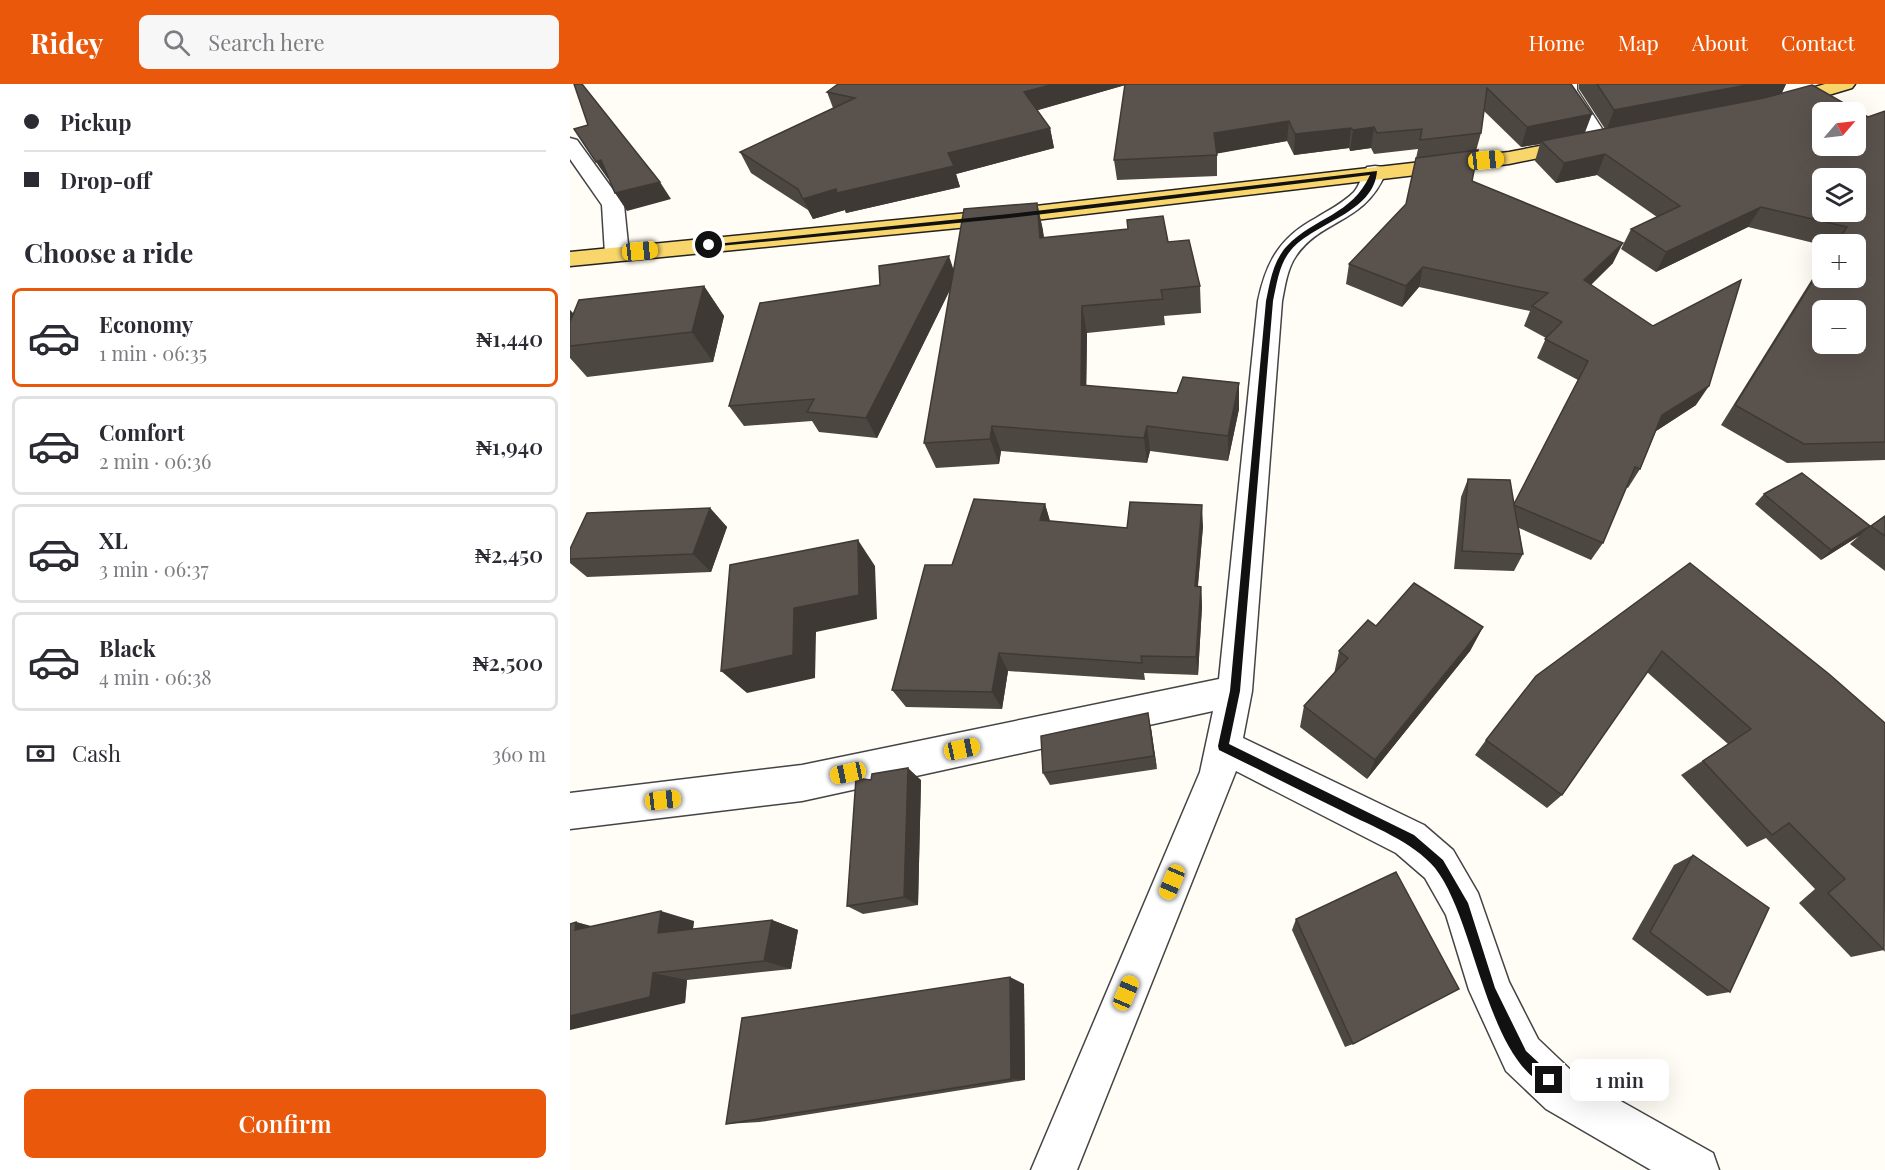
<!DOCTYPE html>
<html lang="en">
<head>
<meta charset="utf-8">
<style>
	:root { --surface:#fff; --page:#f7f7f7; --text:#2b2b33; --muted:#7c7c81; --line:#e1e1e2; --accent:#ea580c }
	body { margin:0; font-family:"Playfair Display",serif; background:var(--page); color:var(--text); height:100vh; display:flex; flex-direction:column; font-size:22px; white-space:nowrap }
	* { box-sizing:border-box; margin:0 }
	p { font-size:20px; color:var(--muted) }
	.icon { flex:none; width:33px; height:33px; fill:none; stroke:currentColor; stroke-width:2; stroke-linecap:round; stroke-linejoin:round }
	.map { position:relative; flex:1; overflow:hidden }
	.panel { display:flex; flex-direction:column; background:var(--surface); width:570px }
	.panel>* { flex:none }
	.hud { display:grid; align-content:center; height:132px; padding:0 24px; background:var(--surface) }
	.needle { width:39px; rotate:62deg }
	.controls { position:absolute; left:1242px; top:18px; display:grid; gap:12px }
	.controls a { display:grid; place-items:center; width:54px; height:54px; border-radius:9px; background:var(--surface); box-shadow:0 6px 24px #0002; font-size:30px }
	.end { position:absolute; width:27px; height:27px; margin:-14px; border:8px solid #111; background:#fff; box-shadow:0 0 0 3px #fff }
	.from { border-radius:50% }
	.bubble { position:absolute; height:42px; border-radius:9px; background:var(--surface); box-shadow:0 6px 24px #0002; font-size:20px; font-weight:600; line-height:42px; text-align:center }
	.car { position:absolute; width:18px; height:36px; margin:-18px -9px; border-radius:8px; box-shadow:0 0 4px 2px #0007; background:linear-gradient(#f5c518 24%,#345 0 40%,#f5c518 0 76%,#345 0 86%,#f5c518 0) }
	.hud b { display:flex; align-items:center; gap:21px; height:57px; font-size:22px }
	.hud b+b { border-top:2px solid var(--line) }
	.hud i { width:15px; height:15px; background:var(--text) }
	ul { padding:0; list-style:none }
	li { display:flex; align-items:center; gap:18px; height:99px; margin:0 12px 9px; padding:0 12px; border:3px solid var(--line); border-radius:9px }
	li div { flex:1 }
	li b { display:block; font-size:22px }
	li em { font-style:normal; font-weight:600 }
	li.selected { border-color:var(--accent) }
	li>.icon { width:54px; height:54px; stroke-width:1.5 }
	h2 { padding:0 24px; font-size:27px; line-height:72px }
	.pay { display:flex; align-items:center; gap:15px; height:66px; padding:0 24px; font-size:22px }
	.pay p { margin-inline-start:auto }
	.primary-button { display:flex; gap:12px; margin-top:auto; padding:12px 24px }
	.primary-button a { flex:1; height:69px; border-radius:9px; background:var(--accent); color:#fff; font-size:24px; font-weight:600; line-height:69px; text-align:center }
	header { display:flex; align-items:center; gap:36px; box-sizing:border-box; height:84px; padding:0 30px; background:var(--accent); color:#fff }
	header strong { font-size:28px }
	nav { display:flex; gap:33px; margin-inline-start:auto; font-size:21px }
	.search { width:420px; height:54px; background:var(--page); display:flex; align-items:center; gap:15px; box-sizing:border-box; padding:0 21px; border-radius:9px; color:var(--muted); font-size:22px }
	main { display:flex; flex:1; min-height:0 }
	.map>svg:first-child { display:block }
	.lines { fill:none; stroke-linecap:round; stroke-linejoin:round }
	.minor-casing { stroke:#444; stroke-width:3 }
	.major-casing { stroke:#222; stroke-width:3 }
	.minor { fill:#fff; fill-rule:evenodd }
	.major { fill:#f9d66b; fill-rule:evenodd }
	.wall { fill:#4d4742 }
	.shaded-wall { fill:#3f3936 }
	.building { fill:#5a524d; stroke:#3f3936; stroke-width:1.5; fill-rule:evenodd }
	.route { fill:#111 }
</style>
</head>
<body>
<header>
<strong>Ridey</strong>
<div class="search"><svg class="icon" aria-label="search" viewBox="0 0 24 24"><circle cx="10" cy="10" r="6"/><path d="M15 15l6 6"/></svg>Search here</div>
<nav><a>Home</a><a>Map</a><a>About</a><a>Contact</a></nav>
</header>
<main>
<section class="panel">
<div class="hud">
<b><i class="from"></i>Pickup</b>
<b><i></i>Drop-off</b>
</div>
<h2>Choose a ride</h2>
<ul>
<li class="selected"><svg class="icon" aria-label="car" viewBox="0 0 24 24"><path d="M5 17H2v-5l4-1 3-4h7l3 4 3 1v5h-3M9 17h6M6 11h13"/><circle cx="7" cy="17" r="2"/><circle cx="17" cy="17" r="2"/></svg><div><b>Economy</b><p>1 min · 06:35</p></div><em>₦1,440</em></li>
<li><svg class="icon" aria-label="car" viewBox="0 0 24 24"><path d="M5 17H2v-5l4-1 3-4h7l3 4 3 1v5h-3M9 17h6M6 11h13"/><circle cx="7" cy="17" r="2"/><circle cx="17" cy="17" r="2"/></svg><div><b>Comfort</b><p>2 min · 06:36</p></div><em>₦1,940</em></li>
<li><svg class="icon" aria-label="car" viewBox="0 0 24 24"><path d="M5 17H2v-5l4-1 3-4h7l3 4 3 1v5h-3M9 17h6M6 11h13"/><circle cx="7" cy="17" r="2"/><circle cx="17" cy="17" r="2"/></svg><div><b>XL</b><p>3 min · 06:37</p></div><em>₦2,450</em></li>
<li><svg class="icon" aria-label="car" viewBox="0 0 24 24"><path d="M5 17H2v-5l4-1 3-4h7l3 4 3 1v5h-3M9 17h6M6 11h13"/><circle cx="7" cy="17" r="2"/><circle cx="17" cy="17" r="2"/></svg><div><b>Black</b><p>4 min · 06:38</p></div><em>₦2,500</em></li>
</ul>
<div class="pay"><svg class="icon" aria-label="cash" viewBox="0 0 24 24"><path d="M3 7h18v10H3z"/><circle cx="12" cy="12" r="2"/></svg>Cash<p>360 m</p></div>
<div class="primary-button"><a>Confirm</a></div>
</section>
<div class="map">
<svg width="1315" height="1086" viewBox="0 0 1315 1086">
	<rect width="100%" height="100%" fill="#fffdf5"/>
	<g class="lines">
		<defs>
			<g id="minor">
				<path d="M987,0H1007V6L1040,57L1037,61H1023L987,6Z"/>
				<path d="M0,54L7,56L54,121L59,170L55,175H39L35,170L32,121L0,75Z"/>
				<path d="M805,82L813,83L816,88C795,140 752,134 726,172C717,185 715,202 712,217L682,607L673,654L854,741L883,766L908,809L939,898L968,955L1008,993L1143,1069L1149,1086H1081L976,1025L936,987L899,906L876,831L855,794L826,769L666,687L507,1086H461L630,688L643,627L232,717L0,745V709L232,681L649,595L688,217C696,178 710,153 746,134C759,126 773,119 784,108C790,101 792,91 797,83Z"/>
			</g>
			<g id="major">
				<path d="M1255,0H1285L1282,4L1212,25L1202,19L1205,15Z"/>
				<path d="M1011,54L1018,56L1021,60L1018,64L939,80L439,139L0,182V168L439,125L939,68Z"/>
			</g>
		</defs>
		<use href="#minor" class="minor-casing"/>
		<use href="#major" class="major-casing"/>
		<use href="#minor" class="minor"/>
		<use href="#major" class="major"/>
	</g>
	<g class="wall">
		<path d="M268,0H1001L1015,49L1035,45L1009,5V0H1218H1216L1212,9L1298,33L1315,27V376L1217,379L1151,341L1252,179V194L1286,160L1252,161L1178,143L1086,188L1051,165L1061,145L1087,133L1027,91L986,99L965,77L970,60L951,63L914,27L911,49L906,67L902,97L1043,179L1021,201L1126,321L1086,347L1070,385L1058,404L1056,403L1033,459L1021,476L949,444L953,470L944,487L884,485L891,413L898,395L944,420L1008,296L967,274L976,254L954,242L960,227L849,203L832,223L776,200L779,180L836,120L848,65L804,70L801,64L780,67L779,64L724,71L717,57L647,69V92L547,96L544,76L555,1L467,26L480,44L484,64L386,90L390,103L276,129L275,126L243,135L238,126L181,89L170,68L263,24L257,8Z"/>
		<path d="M467,119L474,153L598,158L630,202L631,229L594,232L595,241L517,249L516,302L607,309L669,299V325L658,377L580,367L577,379L431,367L429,380L366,384L354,359L381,204L307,354L249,348L242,337L174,342L159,322L384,186Z"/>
		<path d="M134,202L154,232L143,278L17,293L0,274V226L3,230Z"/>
		<path d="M1194,410L1300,442L1315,432V487L1280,460L1289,452L1251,476L1185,420Z"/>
		<path d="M475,420L480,437L557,444L633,442L628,502L631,503L632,522L628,591L574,589L575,596L438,587L432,625L336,623L322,606L382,481Z"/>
		<path d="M140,424L157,443L141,488L17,493L0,479V465Z"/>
		<path d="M1120,479L1314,866L1281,873L1229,819L1245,805L1196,754L1177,763L1111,691L1158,660L1077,588L992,711L977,724L905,671L916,656Z"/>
		<path d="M806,542L913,543L900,567L797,695L730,643L734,622L764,590L769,567Z"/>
		<path d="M581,644L587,685L480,701L473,689Z"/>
		<path d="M301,696H351L348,821L293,830L277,822Z"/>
		<path d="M1123,771L1160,908L1137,912L1062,855L1104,781Z"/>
		<path d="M726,835L783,960L775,963L722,846Z"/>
		<path d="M202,836L228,846L221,885L117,896L115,919L6,838L22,843L124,837L123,845Z"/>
		<path d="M454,900L455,996L190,1038L156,1040Z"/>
	</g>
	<g class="shaded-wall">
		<path d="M484,0H559L458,29L454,8Z"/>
		<path d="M1182,0H1218H1216L1211,10L1179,19L1036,47L1044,26Z"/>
		<path d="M1022,30L1014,51L971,57L970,60L951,63L957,43Z"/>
		<path d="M719,37L717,57L645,70L644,49Z"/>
		<path d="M804,43L801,64L780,67L783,46Z"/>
		<path d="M480,44L484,64L386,90L390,103L276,129L275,126L243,135L233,115L378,69Z"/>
		<path d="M781,44L779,64L724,71L725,50Z"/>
		<path d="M1035,70L1027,91L986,99L994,79Z"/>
		<path d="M31,76L43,94L38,95L26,78Z"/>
		<path d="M90,98L101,115L57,127L45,109Z"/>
		<path d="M467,119L473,146L476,181L470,154Z"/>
		<path d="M1191,123L1178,143L1086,188L1096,168Z"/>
		<path d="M1053,159L1043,179L1005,216L1014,196Z"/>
		<path d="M379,172L386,193L307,354L296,334Z"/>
		<path d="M853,183L849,203L832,223L836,202Z"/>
		<path d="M134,202L154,232L143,278L122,248Z"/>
		<path d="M512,222L517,249L516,327L511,301Z"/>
		<path d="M0,226L4,230L0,239Z"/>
		<path d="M669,299V325L658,377V352Z"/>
		<path d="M1139,302L1126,321L1080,351L1092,331Z"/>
		<path d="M422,342L431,367L429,380L420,355Z"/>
		<path d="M577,342L580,367L577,379L574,354Z"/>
		<path d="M475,420L481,441L470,436Z"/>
		<path d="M632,421L633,442L626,522L625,502Z"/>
		<path d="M140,424L157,443L141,488L123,470Z"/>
		<path d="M1300,442L1289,452L1251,476L1261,466Z"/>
		<path d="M288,456L305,482L307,535L246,548L245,594L177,609L151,587L224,524Z"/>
		<path d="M631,503L632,522L628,591L626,573Z"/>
		<path d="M913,543L900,567L797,695L805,676Z"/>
		<path d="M429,569L438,587L432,625L422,608Z"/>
		<path d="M578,629L581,644L587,685L584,672Z"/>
		<path d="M338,684L351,696L348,821L334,813Z"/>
		<path d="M91,827L124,837L121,858L88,849Z"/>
		<path d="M202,836L228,846L221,885L194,877Z"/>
		<path d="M6,838L44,848L5,846Z"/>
		<path d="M83,889L117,896L115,919L0,946V932Z"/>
		<path d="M440,893L454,900L455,996L441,995Z"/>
	</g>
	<g class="building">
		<path d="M4,0H12L90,98L45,109L31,76L26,78L4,45L18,41Z"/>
		<path d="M268,0H484L454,8L480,44L378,69L384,82L267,109L266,105L233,115L228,105L170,68L285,14L257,8Z"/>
		<path d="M555,0H1001L1022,30L957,43L917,4L911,49L850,56L852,45L807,49L804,43L783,46L781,44L725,50L719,37L644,49L647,71L544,76Z"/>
		<path d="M1027,0H1182L1044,26Z"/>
		<path d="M1242,1L1298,33L1315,27V358L1234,360L1165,321L1252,182V194H1286V160H1266L1277,143L1191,123L1096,168L1061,145L1110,122L1035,70L994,79L971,57L1194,14ZM1252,28H1286V62H1252ZM1252,94H1286V128H1252ZM1252,226H1286V260H1252Z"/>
		<path d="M908,66L902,97L1053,159L1014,196L1083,242L1171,196L1139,302L1092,331L1070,385L1065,383L1033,459L944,421L953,470L892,467L898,395L940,396L944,420L1018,277L975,255L992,238L962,222L978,209L853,183L836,202L779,180L836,120L846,74Z"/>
		<path d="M467,119L470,154L558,145L557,136L593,132L598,158L619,156L630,202L591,206L593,215L512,222L511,301L607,309L613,293L669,299L658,352L577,342L574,354L422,342L420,355L354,359L394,125Z"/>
		<path d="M379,172L296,334L237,328L244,315L159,322L190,219L310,201L309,182Z"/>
		<path d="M134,202L122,248L0,262V238L9,216Z"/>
		<path d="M1232,389L1300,442L1261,466L1194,410Z"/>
		<path d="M404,415L475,420L470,436L557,444L560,418L632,421L625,502L631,503L626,573L571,572L572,579L429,569L422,608L322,606L355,481H382Z"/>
		<path d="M140,424L123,470L0,475V465L17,429Z"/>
		<path d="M1315,432V452L1301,442Z"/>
		<path d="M288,456L289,511L224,524L223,571L151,587L160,481Z"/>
		<path d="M1120,479L1259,590L1315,639L1314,866L1258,809L1275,795L1219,739L1202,751L1133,677L1181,645L1092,567L992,711L916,656L966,592Z"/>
		<path d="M844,499L913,543L805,676L734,622L778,574L769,567L798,536L806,542Z"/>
		<path d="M578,629L584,672L473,689L471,652Z"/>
		<path d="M338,684L334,813L277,822L286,694L301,696L302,690Z"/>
		<path d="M1123,771L1199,824L1160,908L1080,848Z"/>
		<path d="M826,788L889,905L783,960L726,835Z"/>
		<path d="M91,827L88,849L202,836L194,877L83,889L80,913L0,932V840L6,838L5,846Z"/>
		<path d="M440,893L441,995L156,1040L172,934Z"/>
	</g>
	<path class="route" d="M807,87C804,129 745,138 721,166C709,180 707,199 703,217L670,607L659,660L844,751L873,776L898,819L925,904L956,967L983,992L985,996L979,1003C916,977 906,836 865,784C842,757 803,743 772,727C731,707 690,686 649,666L648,662L660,607L696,217C700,198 703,177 717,162C745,133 782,131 800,91L439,134L139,163L136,161L439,130Z"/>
</svg>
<div class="controls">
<a><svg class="needle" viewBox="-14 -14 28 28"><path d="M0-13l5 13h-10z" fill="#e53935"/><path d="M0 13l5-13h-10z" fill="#7c7c81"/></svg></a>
<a><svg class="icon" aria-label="layers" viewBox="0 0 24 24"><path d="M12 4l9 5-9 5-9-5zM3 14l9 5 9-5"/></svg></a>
<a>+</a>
<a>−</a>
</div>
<i class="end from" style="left:139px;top:161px"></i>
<i class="end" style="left:979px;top:996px"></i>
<div class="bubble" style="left:1000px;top:975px;width:99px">1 min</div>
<i class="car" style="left:916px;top:76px;rotate:84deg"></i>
<i class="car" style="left:70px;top:167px;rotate:84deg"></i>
<i class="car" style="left:392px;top:665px;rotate:78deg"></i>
<i class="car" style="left:278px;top:689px;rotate:258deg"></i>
<i class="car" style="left:93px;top:716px;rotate:83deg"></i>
<i class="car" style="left:602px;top:798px;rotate:203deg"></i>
<i class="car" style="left:556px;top:909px;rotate:23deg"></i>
</div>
</main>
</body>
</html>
